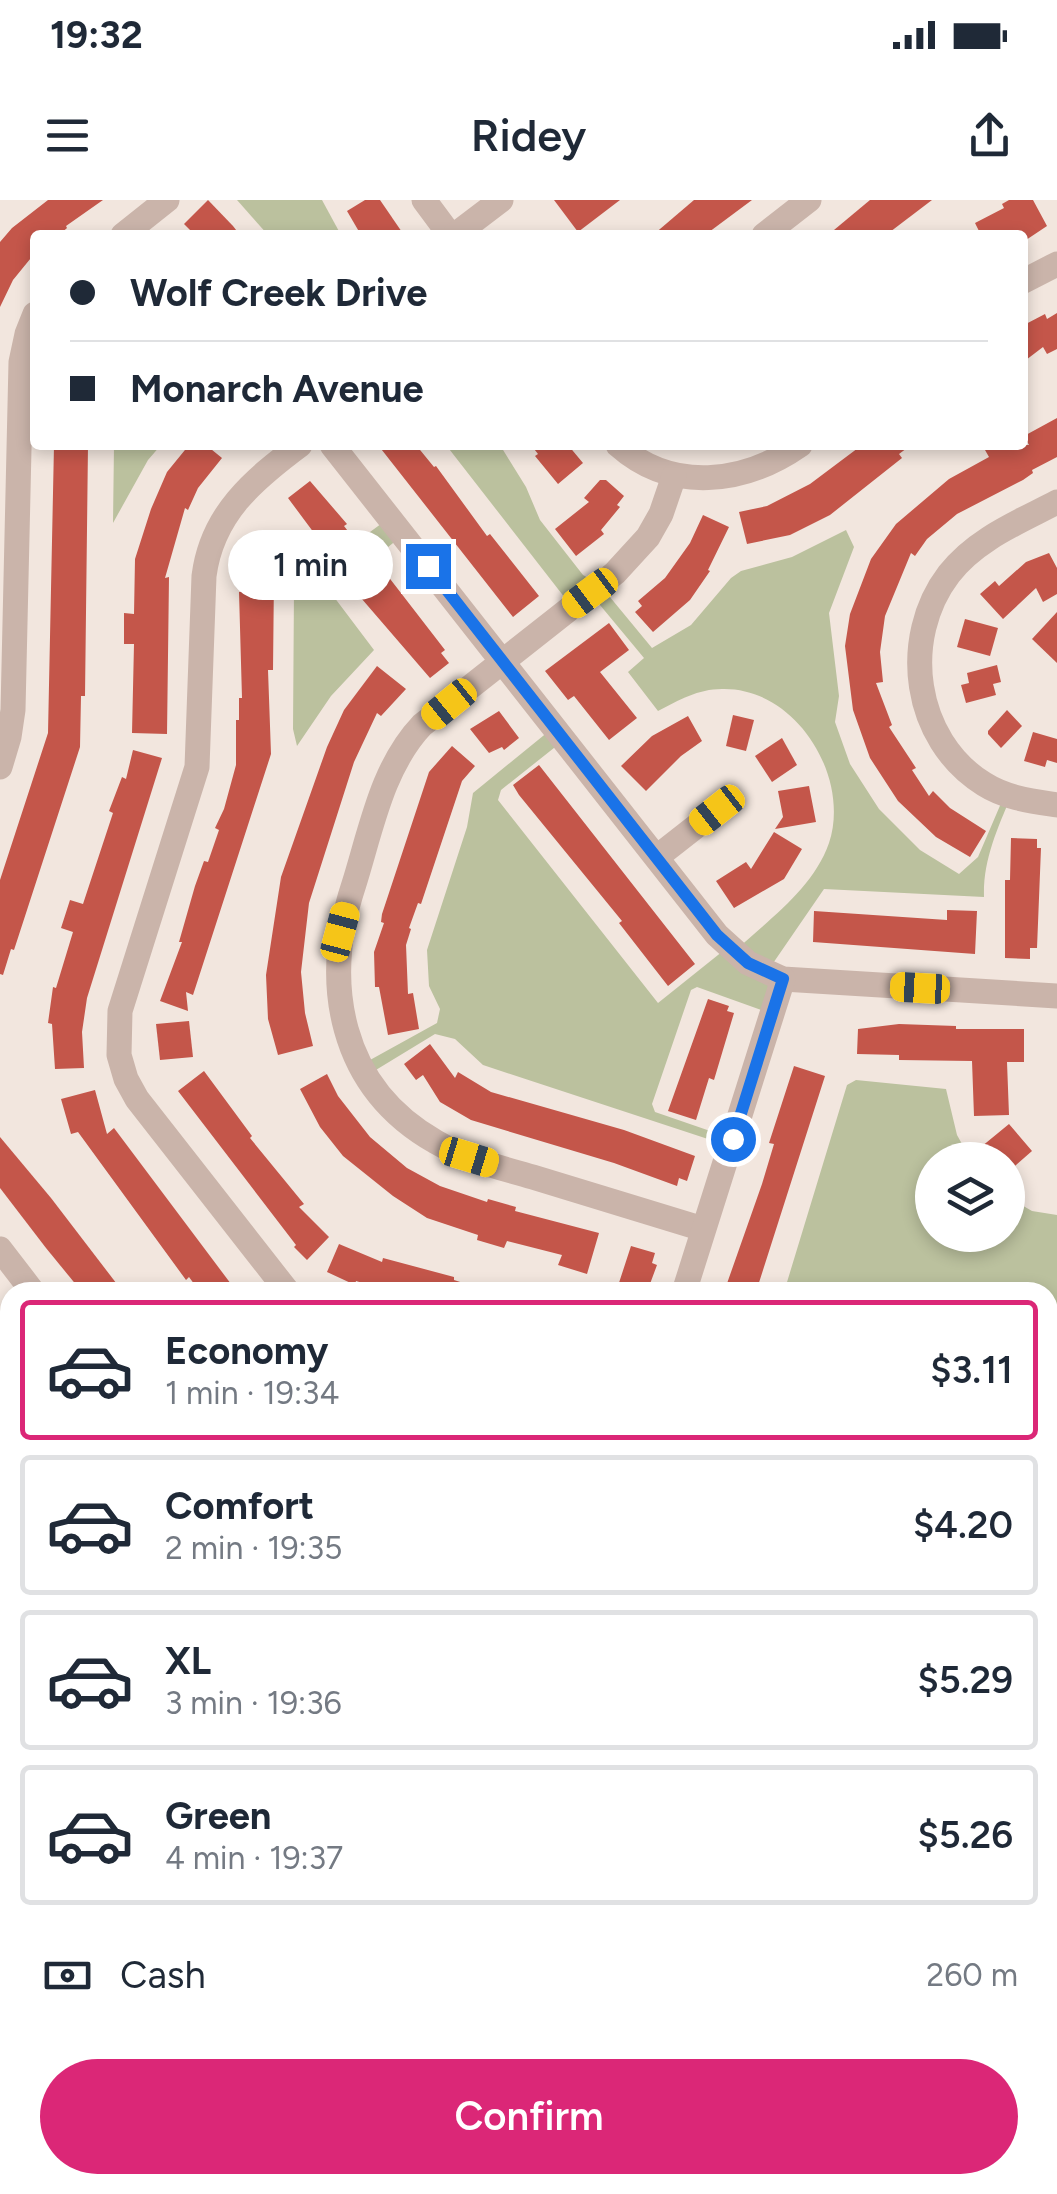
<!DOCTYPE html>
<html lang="en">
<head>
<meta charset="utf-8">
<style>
	:root { --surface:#fff; --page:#f6f6f7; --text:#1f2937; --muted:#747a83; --line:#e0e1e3; --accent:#db2777 }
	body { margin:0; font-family:Figtree,sans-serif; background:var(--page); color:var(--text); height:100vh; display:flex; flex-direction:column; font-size:38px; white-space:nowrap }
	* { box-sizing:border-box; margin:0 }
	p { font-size:32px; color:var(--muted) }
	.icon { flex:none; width:55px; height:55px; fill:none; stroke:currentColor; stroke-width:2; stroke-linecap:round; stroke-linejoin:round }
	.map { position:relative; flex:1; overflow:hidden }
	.panel { position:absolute; left:0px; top:1082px; width:1058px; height:912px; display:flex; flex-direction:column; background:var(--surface); border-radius:30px 30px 0 0; box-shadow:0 5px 15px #0003 }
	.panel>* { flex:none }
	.guide { position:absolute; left:30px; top:30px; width:998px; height:220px; border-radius:10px; box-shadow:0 5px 15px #0003; display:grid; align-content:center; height:220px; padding:0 40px; background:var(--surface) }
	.fabs { position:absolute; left:915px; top:942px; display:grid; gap:20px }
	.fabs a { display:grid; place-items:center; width:110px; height:110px; border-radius:50%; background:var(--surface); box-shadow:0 5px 15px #0003; font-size:50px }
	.end { position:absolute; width:45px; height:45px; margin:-22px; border:12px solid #1a73e8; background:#fff; box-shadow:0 0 0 5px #fff }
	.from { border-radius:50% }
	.bubble { position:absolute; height:70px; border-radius:35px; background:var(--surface); box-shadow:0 5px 15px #0003; font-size:32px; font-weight:600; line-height:70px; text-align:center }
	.car { position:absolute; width:30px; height:60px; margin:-30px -15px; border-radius:12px; box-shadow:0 0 8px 2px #0007; background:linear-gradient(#f5c518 24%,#345 0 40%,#f5c518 0 76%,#345 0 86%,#f5c518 0) }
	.guide b { display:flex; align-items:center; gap:35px; height:95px; font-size:38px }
	.guide b+b { border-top:2px solid var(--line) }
	.guide i { width:25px; height:25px; background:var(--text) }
	ul { padding:18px 0 0; list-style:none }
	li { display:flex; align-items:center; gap:30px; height:140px; margin:0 20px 15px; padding:0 20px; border:5px solid var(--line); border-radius:10px }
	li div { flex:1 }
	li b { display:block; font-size:38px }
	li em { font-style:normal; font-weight:600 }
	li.current { border-color:var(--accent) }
	li>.icon { width:90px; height:90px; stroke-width:1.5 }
	.pay { display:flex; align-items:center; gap:25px; height:110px; padding:0 40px; font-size:38px }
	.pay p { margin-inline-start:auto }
	.button { display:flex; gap:20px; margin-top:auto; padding:20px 40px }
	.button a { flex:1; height:115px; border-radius:60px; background:var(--accent); color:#fff; font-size:40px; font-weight:600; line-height:115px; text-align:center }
	.status { display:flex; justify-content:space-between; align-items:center; height:70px; padding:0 50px; background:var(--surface); direction:ltr }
	.status svg { height:28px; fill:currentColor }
	header { display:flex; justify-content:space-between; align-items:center; height:130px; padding:0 40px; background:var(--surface); font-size:45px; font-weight:600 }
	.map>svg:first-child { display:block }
	.green { fill:#bbc19e }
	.building { fill:#c4564a }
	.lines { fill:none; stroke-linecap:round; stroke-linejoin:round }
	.minor { stroke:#cab4aa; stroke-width:25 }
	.major { stroke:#79605b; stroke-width:25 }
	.route { stroke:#1a73e8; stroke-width:12 }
</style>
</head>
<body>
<div class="status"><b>19:32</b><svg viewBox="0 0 49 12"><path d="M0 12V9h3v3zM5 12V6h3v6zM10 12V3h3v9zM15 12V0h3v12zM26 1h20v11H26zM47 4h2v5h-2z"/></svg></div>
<header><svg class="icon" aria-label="menu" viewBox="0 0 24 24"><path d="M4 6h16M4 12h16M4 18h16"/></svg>Ridey<svg class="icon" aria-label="share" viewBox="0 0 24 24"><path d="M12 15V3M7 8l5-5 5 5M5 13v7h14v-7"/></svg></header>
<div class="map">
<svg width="1057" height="1994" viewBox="0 0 1057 1994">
	<rect width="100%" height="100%" fill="#f2e6de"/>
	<g class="green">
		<path d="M237,0H322L341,35H268Z"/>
		<path d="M114,245H161L148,260L113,323Z"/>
		<path d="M446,245H500L526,287L540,320L583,375L600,385L652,448L691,425L731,378L741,371L792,357L846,330L854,347L829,413L839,496L835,522L850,564L879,609L920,650L959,674L978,657L1005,594L1011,596C997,630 983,660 984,697L824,689L767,772L772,814L697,787L691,790L652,904L655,912L716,933L714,941L483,865L455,839L435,834L366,876L361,865L437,823L440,809L429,786L427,750L467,627L473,593L554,527L564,540L501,590L498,600L658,803L728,747L734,752C768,720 813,689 829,643C851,577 796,487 722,489C698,489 679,500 658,511L628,472L644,458L590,393L572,407Z"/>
		<path d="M389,318L403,335L331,393L374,450L331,496L297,546L293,529L294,388Z"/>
		<path d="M856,880L946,889L957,935L971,960H932V1035H1008V997L1032,1011L1057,1015V1120L1048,1127V1092H784L847,885Z"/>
		<path d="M283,1985H400L388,1994H271Z"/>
	</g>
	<g class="building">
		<path d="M48,0H103L66,26L67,28L59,35H35V53L13,80L0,107V42L12,28Z"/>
		<path d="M208,0L233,26L240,35H195L184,24Z"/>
		<path d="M365,0H380L404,35H361L347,11Z"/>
		<path d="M554,0H620L578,32Z"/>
		<path d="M694,0H752L705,35H653Z"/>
		<path d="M870,0H932L886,35H828Z"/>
		<path d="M1009,0H1033L1047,26L1023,42L1022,35H981L975,23L1004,8L1002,4Z"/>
		<path d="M1057,113V149L1047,154L1043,147L1022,163V126L1045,114L1047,119Z"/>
		<path d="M1057,218V257L1032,270L1033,273L1023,280L957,314L927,339L915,356L911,353L885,416L880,452L883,482L876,483L892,525L889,527L916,568L912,570L929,596L933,591L950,608L986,631L970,657L936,637L898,601L870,558L853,510L845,446L850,414L871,359L896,324L949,279L989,257L985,250L993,245H1029L1024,236Z"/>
		<path d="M54,245H88L85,496H81L80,547L14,750L11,749L3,775L0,774V680L48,533Z"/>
		<path d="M189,245H206L222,258L198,288L188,310L185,308L165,378L169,377L167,534L132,533L134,444H124V413L134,414L135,359L151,309L167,272Z"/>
		<path d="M378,245H416L434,267L436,266L487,336L490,334L539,396L513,417Z"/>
		<path d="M531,245H568L583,263L558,284L535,256L538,254Z"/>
		<path d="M862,245H911L899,254L902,258L830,315L790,335L747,344L739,312L767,306L810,284Z"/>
		<path d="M600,280H606L624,296L617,305L620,307L601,330L604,334L576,356L555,329L589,302L584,298Z"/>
		<path d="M310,281L347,324L344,326L354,339L329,359L317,343L320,341L288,298Z"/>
		<path d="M703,315L729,327L708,370L710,371L690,400L653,432L635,412L642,406L638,401L665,378L690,343Z"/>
		<path d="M255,334L286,347L274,375L273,470H268L271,554L193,795L186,792L188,811L160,801L182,742H179L195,686L204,661L208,662L219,630L215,628L224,609L236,565V520H239V498H242L239,392H243L245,367L241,366Z"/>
		<path d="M1049,353L1057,368V394L1043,402L1036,388L1003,419L980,394L995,381L999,386L1026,362Z"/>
		<path d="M377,362L445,450L441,453L449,463L430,478L349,384Z"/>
		<path d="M1057,412V463L1032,439Z"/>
		<path d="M965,419L998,428L990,456L957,447Z"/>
		<path d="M609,423L629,450L600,472L637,518L609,540L574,496L568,500L545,471Z"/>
		<path d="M997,465L1001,482L993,484L996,495L966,503L961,485L969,483L967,473Z"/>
		<path d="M377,466L406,489L381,516L377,513L354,562L309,703L301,772L305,813L313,846L278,855L268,819L266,775L281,677L327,547L344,510Z"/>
		<path d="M1007,510L1022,526L1001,548L988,534V531Z"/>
		<path d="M499,511L519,538L504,550L502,547L489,553L470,529Z"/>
		<path d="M733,515L754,520L746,551L726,546Z"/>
		<path d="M688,516L702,541L681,556L646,591L621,566L652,536Z"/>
		<path d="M1033,532L1057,539V563L1047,560L1045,567L1024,561Z"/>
		<path d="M782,538L797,565L772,582L755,556Z"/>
		<path d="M452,546L475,566L462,581L421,704L418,703L409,728L411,729L406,745L408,794L413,793L419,829L388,835L379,787H375L374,752L384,723L381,722L382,714L429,572Z"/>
		<path d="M133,550L162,558L87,798L82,832L84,868L55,869L52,824L48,823L53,787L56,788L73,732L61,728L70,700L83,704L113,613L109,611L122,577L126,579Z"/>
		<path d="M539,565L695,764L668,786L619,723L622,721L519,595L513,585Z"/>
		<path d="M809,586L816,622L775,629L783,617L778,591Z"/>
		<path d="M774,632L802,649L784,679L734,708L716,681L746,662L751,669Z"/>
		<path d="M1011,638L1037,639V648H1041L1037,748H1030V759L1005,758V680H1010Z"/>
		<path d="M947,710L977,711L975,754L813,742L814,711L947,720Z"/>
		<path d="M708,799L729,806L727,811L734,813L714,880L709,878L696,920L668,911Z"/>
		<path d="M189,821L193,857L160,860L156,824Z"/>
		<path d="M899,824L956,826V829H1024V862H1007L1009,915L974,916L972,861L899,860V855L857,854L858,829Z"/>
		<path d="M430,844L455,878L458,872L491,892L624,930L695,956L687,981L679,978L677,986L614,963L471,920L440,902L423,875L416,880L404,864Z"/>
		<path d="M794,866L825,876L756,1092H724L762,984L774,944L769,943Z"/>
		<path d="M204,871L252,936L250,938L304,1004L299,1007L329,1037L307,1060L294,1047L296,1045L178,891Z"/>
		<path d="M327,874L338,896L370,937L407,968L440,986L487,1002L488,999L516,1007L515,1011L599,1033L587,1074L558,1065L562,1055L507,1041L504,1048L477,1040L478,1035L427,1018L393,996L343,956L320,927L300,889Z"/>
		<path d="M95,890L107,934L114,928L237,1092H200L189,1077L186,1080L78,932L71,934L61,899Z"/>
		<path d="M1009,924L1032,951L1008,972V960H992L981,947Z"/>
		<path d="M0,937L51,998L123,1092H82L46,1048L0,988Z"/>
		<path d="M339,1044L382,1062L383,1058L454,1077V1080L482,1089V1092H392L356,1081L355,1085L327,1072Z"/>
		<path d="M631,1046L655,1053L652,1063L657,1065L647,1092H616Z"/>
	</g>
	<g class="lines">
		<g class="minor">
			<path d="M424,0L450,35"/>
			<path d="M123,35L167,0"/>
			<path d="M455,35L501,0"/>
			<path d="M764,35L809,0"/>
			<path d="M1022,82L1057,64"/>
			<path d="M332,245L717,735L748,763L783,779L1057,796"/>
			<path d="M618,245C672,293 744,284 800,245"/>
			<path d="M674,276L661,314L648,337L615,373L422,525C382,567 371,630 354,684C321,783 339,887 436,942C467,960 502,968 536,978C592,995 647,1012 703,1029"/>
			<path d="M1057,302C1019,322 976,339 949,374C900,438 913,540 984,584C1006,598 1031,601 1057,605"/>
			<path d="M0,567L9,537L13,510L21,162L27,134L35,114"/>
			<path d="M657,657L717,610"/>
			<path d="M0,1049L33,1092"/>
			<path d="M288,1092L137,899L126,879L119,855L120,811L197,567L204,376C212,314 253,280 300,245"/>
			<path d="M684,1092L783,779"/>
			<path d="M0,1433L10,1425"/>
			<path d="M0,1546L10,1560"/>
			<path d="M1048,1570L1057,1583"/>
			<path d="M0,1769L10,1762"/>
			<path d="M1048,1824L1057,1821"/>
			<path d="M0,1945L5,1965L0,1978"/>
			<path d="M509,1985L515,1994"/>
			<path d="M974,1985L981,1994"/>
			<path d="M735,1994L748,1985"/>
		</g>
		<g class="major">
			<path d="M0,1813L10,1826"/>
			<path d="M132,1985L139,1994"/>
		</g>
	</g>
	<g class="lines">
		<path class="route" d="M428,366L717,735L748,763L783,779L733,939"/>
	</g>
</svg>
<div class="fabs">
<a><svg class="icon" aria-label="layers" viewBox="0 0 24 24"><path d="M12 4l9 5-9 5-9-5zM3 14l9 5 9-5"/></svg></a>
</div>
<i class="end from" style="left:733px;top:939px"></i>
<i class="end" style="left:428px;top:366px"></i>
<div class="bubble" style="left:228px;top:330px;width:165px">1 min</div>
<i class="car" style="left:590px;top:393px;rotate:233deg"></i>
<i class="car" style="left:449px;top:504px;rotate:231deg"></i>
<i class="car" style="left:717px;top:610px;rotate:232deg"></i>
<i class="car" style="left:340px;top:732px;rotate:15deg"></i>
<i class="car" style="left:920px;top:788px;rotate:273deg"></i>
<i class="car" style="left:469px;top:957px;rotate:107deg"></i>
<div class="guide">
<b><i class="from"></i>Wolf Creek Drive</b>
<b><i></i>Monarch Avenue</b>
</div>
<section class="panel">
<ul>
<li class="current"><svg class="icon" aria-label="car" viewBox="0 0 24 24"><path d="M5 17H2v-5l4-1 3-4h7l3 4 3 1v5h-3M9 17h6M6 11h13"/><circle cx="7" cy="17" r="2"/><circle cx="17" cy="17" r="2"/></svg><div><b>Economy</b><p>1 min · 19:34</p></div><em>$3.11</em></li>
<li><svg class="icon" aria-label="car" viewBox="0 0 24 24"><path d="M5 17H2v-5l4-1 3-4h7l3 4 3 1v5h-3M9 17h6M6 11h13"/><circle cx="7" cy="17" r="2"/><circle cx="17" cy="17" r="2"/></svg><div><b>Comfort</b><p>2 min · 19:35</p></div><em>$4.20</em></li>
<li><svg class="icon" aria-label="car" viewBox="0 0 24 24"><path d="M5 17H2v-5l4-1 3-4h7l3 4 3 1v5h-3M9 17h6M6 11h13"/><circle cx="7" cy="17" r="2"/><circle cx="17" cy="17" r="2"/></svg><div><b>XL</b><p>3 min · 19:36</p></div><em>$5.29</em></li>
<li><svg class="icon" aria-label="car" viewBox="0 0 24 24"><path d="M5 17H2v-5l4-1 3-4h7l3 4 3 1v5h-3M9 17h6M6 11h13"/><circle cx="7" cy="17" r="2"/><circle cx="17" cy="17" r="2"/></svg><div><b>Green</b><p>4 min · 19:37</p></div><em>$5.26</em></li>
</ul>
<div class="pay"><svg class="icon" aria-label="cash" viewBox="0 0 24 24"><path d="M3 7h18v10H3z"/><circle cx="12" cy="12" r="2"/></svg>Cash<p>260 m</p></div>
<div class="button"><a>Confirm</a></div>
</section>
</div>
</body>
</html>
